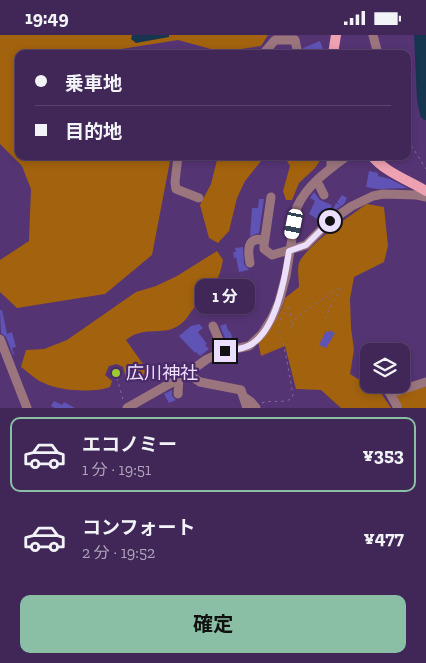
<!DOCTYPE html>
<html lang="ja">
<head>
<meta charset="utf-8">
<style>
	:root { --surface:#402757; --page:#4b3361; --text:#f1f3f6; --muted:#aea5ba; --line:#59446d; --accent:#8abfa5 }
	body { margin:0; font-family:"Zilla Slab","Noto Sans JP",serif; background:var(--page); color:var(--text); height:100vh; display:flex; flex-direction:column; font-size:19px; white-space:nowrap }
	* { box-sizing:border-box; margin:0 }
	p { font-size:16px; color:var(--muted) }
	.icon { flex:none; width:28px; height:28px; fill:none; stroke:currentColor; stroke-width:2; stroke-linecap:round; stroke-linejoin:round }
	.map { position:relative; height:373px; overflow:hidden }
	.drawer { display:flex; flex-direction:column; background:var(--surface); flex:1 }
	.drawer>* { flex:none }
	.hud { position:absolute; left:15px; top:15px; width:396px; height:110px; border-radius:10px; box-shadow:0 2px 8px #0003,0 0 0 1px var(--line); display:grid; align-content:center; height:110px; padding:0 20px; background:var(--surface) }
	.controls { position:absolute; left:360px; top:308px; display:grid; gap:10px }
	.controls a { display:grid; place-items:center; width:50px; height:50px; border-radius:10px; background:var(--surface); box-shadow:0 2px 8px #0003,0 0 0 1px var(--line); font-size:25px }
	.end { position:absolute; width:22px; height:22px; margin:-11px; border:6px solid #ecdefd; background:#111; box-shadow:0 0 0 2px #111 }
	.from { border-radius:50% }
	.bubble { position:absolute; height:35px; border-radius:10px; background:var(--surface); box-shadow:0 2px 8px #0003,0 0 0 1px var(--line); font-size:16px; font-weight:700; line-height:35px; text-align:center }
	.car { position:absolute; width:15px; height:30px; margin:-15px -8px; border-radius:6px; box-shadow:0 0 4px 1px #0007; background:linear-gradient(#fff 24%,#345 0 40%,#fff 0 76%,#345 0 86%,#fff 0) }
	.hud b { display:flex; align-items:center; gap:18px; height:48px; font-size:19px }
	.hud b+b { border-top:1px solid var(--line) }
	.hud i { width:12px; height:12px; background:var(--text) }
	ul { padding:9px 0 0; list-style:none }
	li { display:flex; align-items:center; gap:15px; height:75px; margin:0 10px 8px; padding:0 10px; border:2px solid transparent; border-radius:10px }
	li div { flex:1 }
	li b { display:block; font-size:19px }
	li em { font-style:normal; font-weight:700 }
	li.current { border-color:var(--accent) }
	li>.icon { width:45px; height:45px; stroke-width:1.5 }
	.cta { display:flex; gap:10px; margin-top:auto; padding:10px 20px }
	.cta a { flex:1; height:58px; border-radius:10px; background:var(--accent); color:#111; font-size:20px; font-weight:700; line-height:58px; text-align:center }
	.status { display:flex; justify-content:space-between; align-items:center; height:35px; padding:0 25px; background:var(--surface); direction:ltr }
	.status svg { height:14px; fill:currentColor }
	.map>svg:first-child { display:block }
	.forest { fill:#a2620e }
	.water { fill:#163650 }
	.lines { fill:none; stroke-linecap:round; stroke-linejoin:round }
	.river { stroke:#163650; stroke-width:12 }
	.building { fill:#5f53b5 }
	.path { stroke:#866ba0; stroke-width:1; stroke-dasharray:2.5 4; stroke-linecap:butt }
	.minor { stroke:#9b757d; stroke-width:9 }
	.major { stroke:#eda1b1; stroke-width:10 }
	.route { stroke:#ecdefd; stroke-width:6 }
	.poi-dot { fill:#9cca31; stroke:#4a2968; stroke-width:2 }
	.labels { text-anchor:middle; stroke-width:4.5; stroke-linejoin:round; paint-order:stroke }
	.poi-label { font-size:18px; fill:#ecdefd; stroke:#4a2968; text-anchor:start }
</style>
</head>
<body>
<div class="status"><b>19:49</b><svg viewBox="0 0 49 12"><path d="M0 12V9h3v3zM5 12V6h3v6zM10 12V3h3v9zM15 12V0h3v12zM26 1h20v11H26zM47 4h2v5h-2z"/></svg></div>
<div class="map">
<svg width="426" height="373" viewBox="0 0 426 373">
	<rect width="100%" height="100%" fill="#553474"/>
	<g class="forest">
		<path d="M0,0H268L261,11L222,17L178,5L121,14V19H19V121H171L152,220L105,259L17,273L0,257V225L29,206L31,154L22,131L0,109Z"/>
		<path d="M218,121H265L245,146L237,163L229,196L218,208L209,203L200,170L211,149Z"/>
		<path d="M284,121H323L315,133L299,148L292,165H286L283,156L290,131Z"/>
		<path d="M367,169L384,172L388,211L384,227L354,242L350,264L351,293L354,315L350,339L381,358L391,373H341L321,355L296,354L285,311L261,321L258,306C269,296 282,278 285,263L299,252C299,245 297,235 299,228C305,212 352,179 367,169Z"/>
		<path d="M217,216L223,225C218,250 213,253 196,271C188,279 186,288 174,293C159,300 143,291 126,305L145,332L148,340L133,344L126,343L123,332L117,329L109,331L105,340L112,346L110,352C94,358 59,356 44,348C36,345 28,337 21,332L26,315L44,314L67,305L136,257L156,251L177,241Z"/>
		<path d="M426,352V373H400L394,359Z"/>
	</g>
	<path class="water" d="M132,0H169V2L136,8L131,4Z"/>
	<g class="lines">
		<path class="river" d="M420,0L423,65L426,79"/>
	</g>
	<g class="building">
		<path d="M320,6L324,17L319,19H304L303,13Z"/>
		<path d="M369,136L378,138V141L390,144L407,153L377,154L366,152Z"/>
		<path d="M314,157L320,165L332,170L327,180L322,178L319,185L309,179L315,166L310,163Z"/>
		<path d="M342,160L347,163L344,169L335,175L333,174L336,168L340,170L337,167Z"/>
		<path d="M259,164H264L259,198L250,201L252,173H258Z"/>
		<path d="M243,212L244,229L249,235L239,237L236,222L234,223L233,217H236L235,213Z"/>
		<path d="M0,275H2L7,299L12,297L16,312L12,313L14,319L13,320L6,302L1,298Z"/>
		<path d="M199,289L203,293L198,297L207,309L205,310L209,314L200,321L196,317L195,318L179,301L191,291Z"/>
		<path d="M226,289L228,295L231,298L233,308L226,309L225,303L220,291Z"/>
		<path d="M329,295L335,298L326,313L319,310L326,296L328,298Z"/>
		<path d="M172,355V361L176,365L169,368L164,359Z"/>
		<path d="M54,366L62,370L64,367L75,373H55L51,371Z"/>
	</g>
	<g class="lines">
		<g class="path">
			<path d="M408,105L426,134"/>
			<path d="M289,272L292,285L291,294L296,283L340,252L342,253L333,266L323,289"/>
			<path d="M283,279L289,271L288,268"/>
			<path d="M117,343L123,365"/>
			<path d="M262,368C272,364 281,369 291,364L293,360L286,321L279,293L281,283"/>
		</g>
		<g class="minor">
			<path d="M373,0L378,19"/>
			<path d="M263,19L275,5H295L298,19"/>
			<path d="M178,121L175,147L176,154L199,163"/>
			<path d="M331,133V124L332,121"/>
			<path d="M316,148L319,150L324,160"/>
			<path d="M271,162L264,210V214L272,220L306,210L330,186L352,171L373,161L383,159L417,160L426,162"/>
			<path d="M250,228C248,217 246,201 264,205"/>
			<path d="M213,291L219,305L220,318"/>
			<path d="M0,304L27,373"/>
			<path d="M185,340L191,341L200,347L241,355L247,373"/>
			<path d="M178,359L179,342"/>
			<path d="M244,362L251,367L256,373"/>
			<path d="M127,373L185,340L207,324L225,316L249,311L262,299L272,283L279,267L286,241L297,172C307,150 328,135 347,121"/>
			<path d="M397,373V371L389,357L392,355L398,356L426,347"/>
		</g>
		<g class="major">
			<path d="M333,19L336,0"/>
			<path d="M372,121C385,137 408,145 426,156"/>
		</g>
	</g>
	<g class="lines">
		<path class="route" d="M225,316C232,315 242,314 248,311C276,298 285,243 289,216L306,210L330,186"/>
	</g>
	<circle class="poi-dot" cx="116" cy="338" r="5"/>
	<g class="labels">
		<g class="poi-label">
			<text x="126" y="344">広川神社</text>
		</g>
	</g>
</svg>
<div class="controls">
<a><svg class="icon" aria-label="layers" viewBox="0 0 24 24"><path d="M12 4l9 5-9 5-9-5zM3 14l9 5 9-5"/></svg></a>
</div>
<i class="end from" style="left:330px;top:186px"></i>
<i class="end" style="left:225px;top:316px"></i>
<div class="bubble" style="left:195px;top:244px;width:60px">1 分</div>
<i class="car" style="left:294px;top:189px;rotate:191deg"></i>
<div class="hud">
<b><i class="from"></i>乗車地</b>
<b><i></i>目的地</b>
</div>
</div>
<section class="drawer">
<ul>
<li class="current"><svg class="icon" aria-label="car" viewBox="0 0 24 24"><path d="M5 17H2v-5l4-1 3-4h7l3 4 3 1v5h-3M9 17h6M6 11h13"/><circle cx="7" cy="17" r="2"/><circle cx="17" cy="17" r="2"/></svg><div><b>エコノミー</b><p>1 分 · 19:51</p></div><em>¥353</em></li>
<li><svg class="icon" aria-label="car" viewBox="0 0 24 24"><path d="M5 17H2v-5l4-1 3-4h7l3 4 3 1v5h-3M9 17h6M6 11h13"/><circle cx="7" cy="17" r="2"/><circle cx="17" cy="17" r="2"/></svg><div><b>コンフォート</b><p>2 分 · 19:52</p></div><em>¥477</em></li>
</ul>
<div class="cta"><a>確定</a></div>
</section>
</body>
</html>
